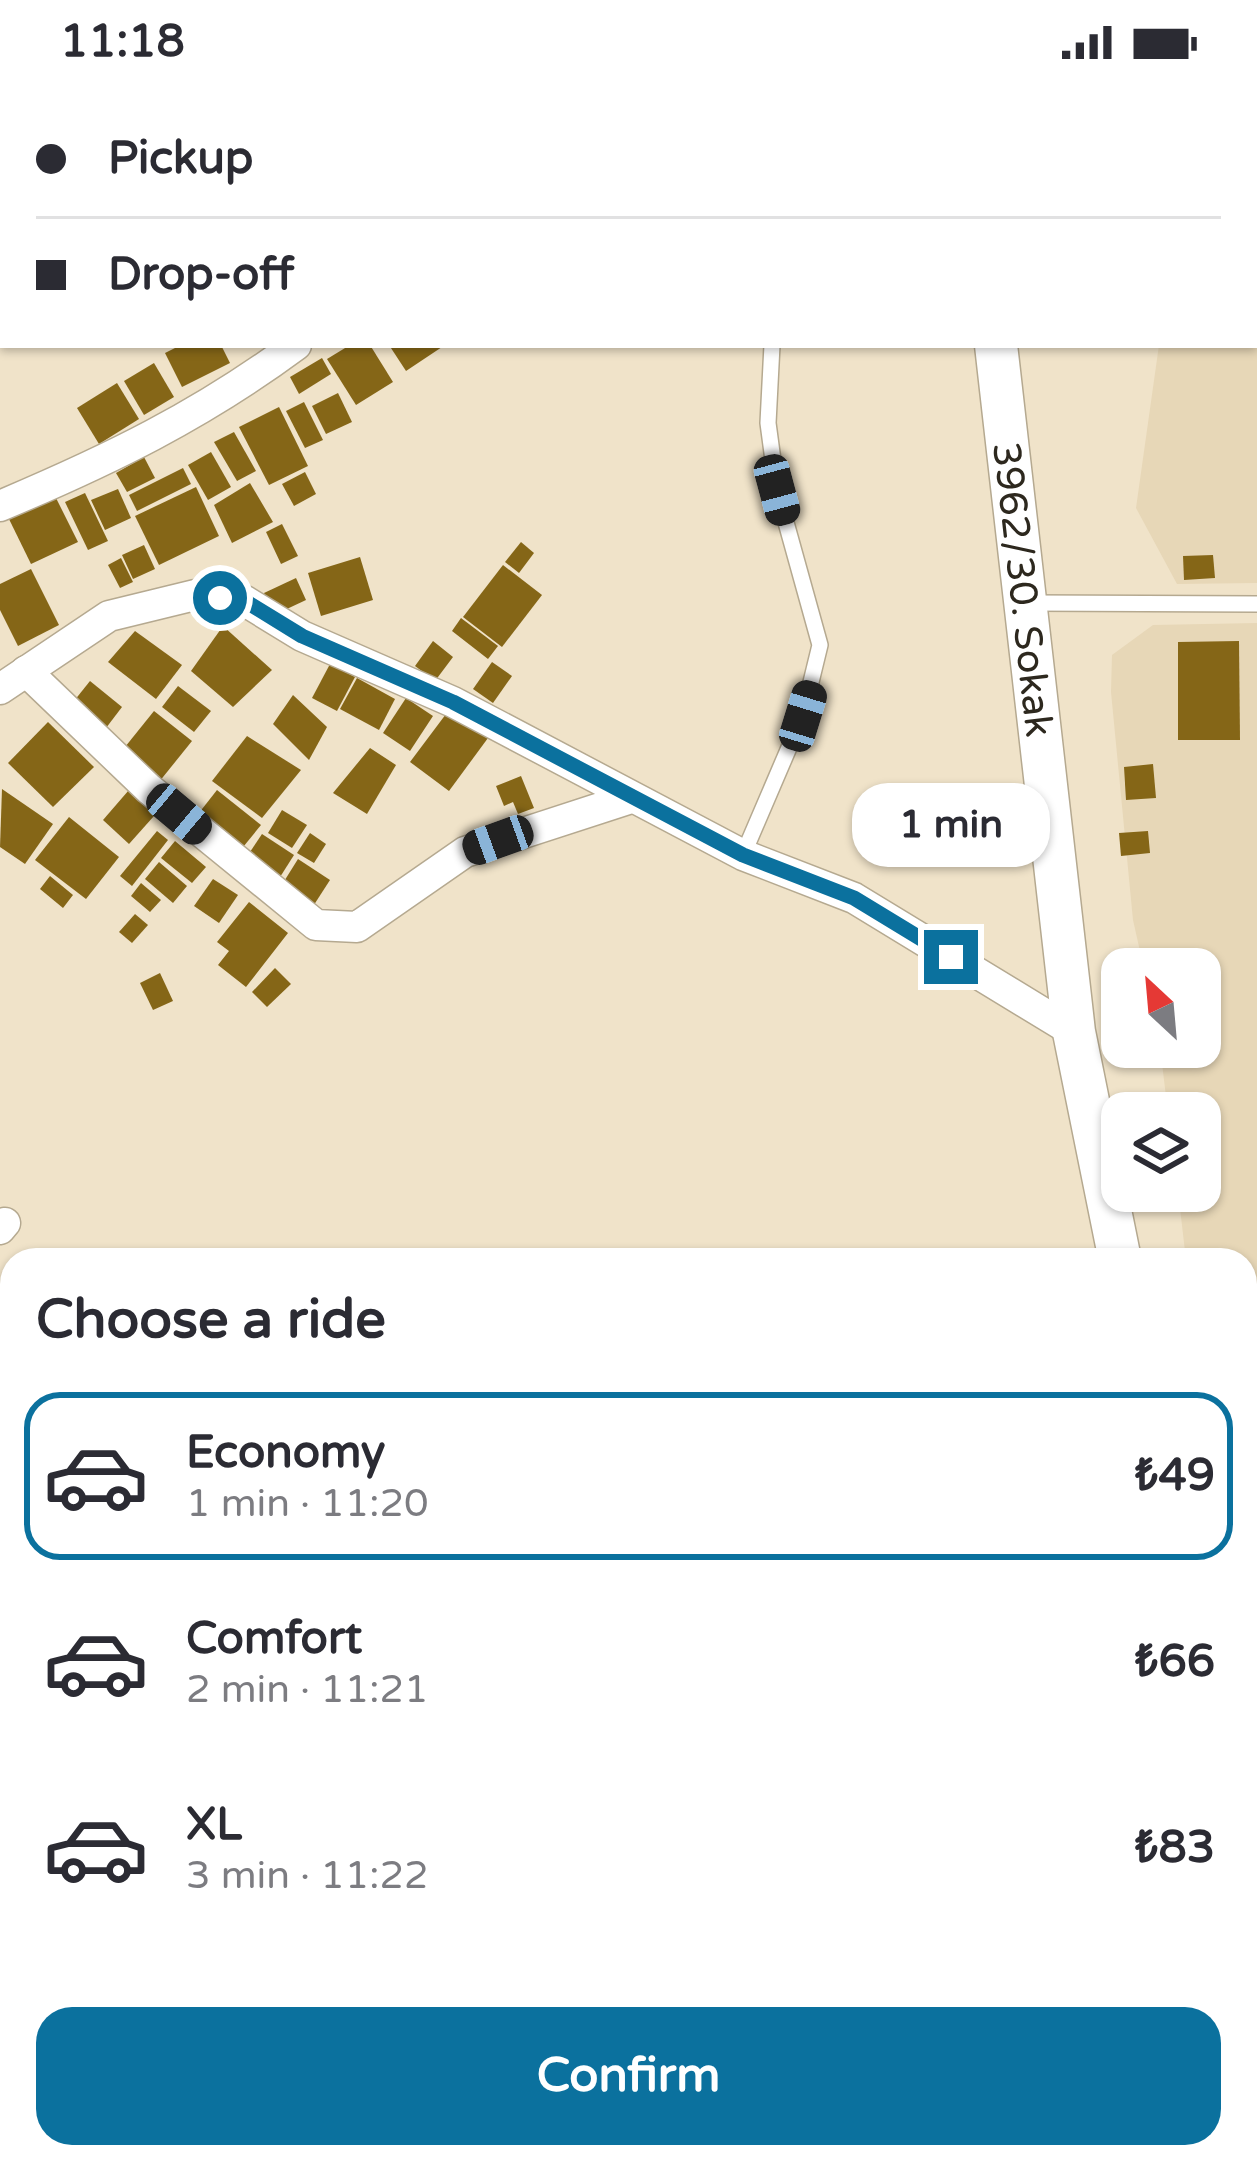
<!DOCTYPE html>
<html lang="en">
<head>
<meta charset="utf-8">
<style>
	:root { --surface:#fff; --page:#f7f7f7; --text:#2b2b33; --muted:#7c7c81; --line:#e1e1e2; --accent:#0b719e }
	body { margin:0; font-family:"Varela Round",sans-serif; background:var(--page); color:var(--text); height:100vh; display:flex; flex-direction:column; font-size:45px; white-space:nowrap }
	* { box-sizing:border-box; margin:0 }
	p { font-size:39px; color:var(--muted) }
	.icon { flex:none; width:66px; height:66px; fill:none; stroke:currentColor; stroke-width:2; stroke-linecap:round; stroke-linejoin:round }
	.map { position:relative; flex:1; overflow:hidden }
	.details { position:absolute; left:0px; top:1164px; width:1257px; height:921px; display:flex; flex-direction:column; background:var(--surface); border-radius:36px 36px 0 0; box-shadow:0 3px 9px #0004 }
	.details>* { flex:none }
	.banner { position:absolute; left:0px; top:0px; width:1257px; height:264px; box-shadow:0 3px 9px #0004; display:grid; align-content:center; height:264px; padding:0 36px; background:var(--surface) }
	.needle { width:78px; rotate:334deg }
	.buttons { position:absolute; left:1101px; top:864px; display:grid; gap:24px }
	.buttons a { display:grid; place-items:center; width:120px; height:120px; border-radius:24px; background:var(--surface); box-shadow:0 3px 9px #0004; font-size:60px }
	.end { position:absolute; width:54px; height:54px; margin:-27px; border:15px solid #0b719e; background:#fff; box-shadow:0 0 0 6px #fff }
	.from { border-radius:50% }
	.bubble { position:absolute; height:84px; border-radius:36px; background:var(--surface); box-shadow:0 3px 9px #0004; font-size:39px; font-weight:800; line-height:84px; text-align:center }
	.car { position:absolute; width:36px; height:72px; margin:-36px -18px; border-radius:15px; box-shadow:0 0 9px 3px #0007; background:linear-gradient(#222 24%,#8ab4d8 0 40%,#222 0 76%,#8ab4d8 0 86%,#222 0) }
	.banner b { display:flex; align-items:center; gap:42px; height:114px; font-size:45px }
	.banner b+b { border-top:3px solid var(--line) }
	.banner i { width:30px; height:30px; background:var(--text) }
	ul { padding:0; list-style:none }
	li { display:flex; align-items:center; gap:36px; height:168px; margin:0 24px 18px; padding:0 12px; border:6px solid transparent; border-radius:36px }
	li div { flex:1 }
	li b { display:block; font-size:45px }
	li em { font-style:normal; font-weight:800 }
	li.on { border-color:var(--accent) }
	li>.icon { width:108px; height:108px; stroke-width:1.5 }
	h2 { padding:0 36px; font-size:54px; line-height:144px }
	.button { display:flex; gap:24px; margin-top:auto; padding:24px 36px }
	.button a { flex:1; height:138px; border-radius:36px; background:var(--accent); color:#fff; font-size:48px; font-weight:800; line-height:138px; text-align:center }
	.status { display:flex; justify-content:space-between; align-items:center; height:84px; padding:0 60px; background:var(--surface); direction:ltr }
	.status svg { height:33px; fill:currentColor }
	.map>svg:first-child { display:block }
	.built { fill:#e7d7b7 }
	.building { fill:#856617 }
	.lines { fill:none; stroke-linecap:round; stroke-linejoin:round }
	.lane-casing { stroke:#b5a990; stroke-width:18 }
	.street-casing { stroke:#b5a990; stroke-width:33 }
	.secondary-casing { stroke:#b5a990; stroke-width:45 }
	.lane { stroke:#fff; stroke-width:15 }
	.street { stroke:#fff; stroke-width:30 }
	.secondary { stroke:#fff; stroke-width:42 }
	.route { stroke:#0b719e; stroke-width:15 }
	.labels { text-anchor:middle; stroke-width:12; stroke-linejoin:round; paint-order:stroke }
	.street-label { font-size:39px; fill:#2d281e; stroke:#fdf1d6 }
</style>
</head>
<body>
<div class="status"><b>11:18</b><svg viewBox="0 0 49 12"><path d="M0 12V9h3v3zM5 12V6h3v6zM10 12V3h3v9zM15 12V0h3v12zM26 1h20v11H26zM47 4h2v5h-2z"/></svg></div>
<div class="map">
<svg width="1257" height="2084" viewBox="0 0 1257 2084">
	<rect width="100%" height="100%" fill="#f0e3c9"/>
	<g class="built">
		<path d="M1187,0H1257V499L1177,500L1136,424L1159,261H1254V3Z"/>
		<path d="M1257,539V1754L1245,1656V1176H1186L1178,1107H1200V1029H1168L1160,963H1200V885H1144L1133,836L1111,608L1112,571L1153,541Z"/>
	</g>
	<g class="building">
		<path d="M181,261H221L230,279L182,303L165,269Z"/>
		<path d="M350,261H370L393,298L356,321L327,275Z"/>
		<path d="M389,261H445L406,287Z"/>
		<path d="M322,274L331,290L299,310L290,293Z"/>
		<path d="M154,279L174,313L144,331L124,297Z"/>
		<path d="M117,299L139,335L99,360L77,324Z"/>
		<path d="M338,309L352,338L326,350L312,322Z"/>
		<path d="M304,318L323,356L305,364L286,327Z"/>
		<path d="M279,323L308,382L269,401L239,343Z"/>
		<path d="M234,348L256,387L237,397L214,358Z"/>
		<path d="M211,368L231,403L208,416L188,381Z"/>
		<path d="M144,373L155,394L127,408L116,389Z"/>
		<path d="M183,384L191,400L137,427L129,411Z"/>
		<path d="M305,388L316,410L294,422L282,400Z"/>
		<path d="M250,399L273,438L232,459L214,421Z"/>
		<path d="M196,403L219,452L159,481L135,432Z"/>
		<path d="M118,405L131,434L105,446L91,416Z"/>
		<path d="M85,409L108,457L88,466L65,418Z"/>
		<path d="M54,410L78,458L31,480L8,433Z"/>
		<path d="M282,440L298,472L281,480L266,448Z"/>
		<path d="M521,458L534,469L519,489L505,478Z"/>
		<path d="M144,461L155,485L133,495L122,471Z"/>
		<path d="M1213,471L1215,494L1184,496L1183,472Z"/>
		<path d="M360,473L373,516L321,532L308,489Z"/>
		<path d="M121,474L133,498L120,504L108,481Z"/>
		<path d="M503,481L542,511L502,563L463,533Z"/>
		<path d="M31,485L59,541L18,562L0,526V500Z"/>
		<path d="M296,494L306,516L274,531L264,509Z"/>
		<path d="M461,534L498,562L488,575L452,547Z"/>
		<path d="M223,542L272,586L233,623L191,587Z"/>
		<path d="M135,547L182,581L156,615L108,578Z"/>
		<path d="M433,557L453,573L435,597L415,582Z"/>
		<path d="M1239,557L1240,656H1178V558Z"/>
		<path d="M492,578L512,592L493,619L473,605Z"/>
		<path d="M330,580L355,593L337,627L312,614Z"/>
		<path d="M357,594L395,615L379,646L340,625Z"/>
		<path d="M90,597L122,623L106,644L74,617Z"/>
		<path d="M178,602L211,627L194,648L162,623Z"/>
		<path d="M293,611L327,643L309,676L273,640Z"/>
		<path d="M406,614L433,632L410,667L383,649Z"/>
		<path d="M449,626L488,654L449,707L410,678Z"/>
		<path d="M154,627L192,657L159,698L121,668Z"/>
		<path d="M48,638L94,683L53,723L8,679Z"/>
		<path d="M247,652L301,686L262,734L212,697Z"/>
		<path d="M370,664L396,681L367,730L333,709Z"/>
		<path d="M1153,680L1156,714L1126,716L1124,683Z"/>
		<path d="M521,692L534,724L518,730L513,718L504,722L496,702Z"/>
		<path d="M135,699L162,723L129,760L103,736Z"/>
		<path d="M2,705L53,740L25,780L0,763Z"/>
		<path d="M217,706L261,741L239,768L195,734Z"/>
		<path d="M282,726L307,741L292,764L268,749Z"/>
		<path d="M69,733L119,773L86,815L35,776Z"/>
		<path d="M157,747L168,756L132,802L120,792Z"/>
		<path d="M1148,747L1150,769L1121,772L1119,749Z"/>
		<path d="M310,749L326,760L314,779L297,769Z"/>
		<path d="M262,750L294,771L275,801L242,780Z"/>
		<path d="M175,757L206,783L192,799L161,774Z"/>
		<path d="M298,775L330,796L310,827L278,807Z"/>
		<path d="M159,778L187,802L173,819L145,795Z"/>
		<path d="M50,792L73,811L63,824L40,805Z"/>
		<path d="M213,795L238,811L219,839L194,822Z"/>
		<path d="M141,799L161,816L150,828L131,812Z"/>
		<path d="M249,818L288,849L246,903L218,881L229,867L217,858Z"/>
		<path d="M135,830L148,841L132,859L119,848Z"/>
		<path d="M275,884L291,900L267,923L252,908Z"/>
		<path d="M160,889L173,917L153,926L140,899Z"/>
	</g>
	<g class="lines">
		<defs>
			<g id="lane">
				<path d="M786,3L787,0"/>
				<path d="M1031,519L1257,520"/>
				<path d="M743,771L803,631L820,561L777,406L768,339L772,261"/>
				<path d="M930,2073L941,2084"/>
				<path d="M85,2084L87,2073"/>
				<path d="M492,2084L496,2073"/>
				<path d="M596,2084L632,2073"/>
				<path d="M1184,2084L1229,2074"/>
			</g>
			<g id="street">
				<path d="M0,422C109,376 200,332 296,261"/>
				<path d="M26,587L149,705L316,841L357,843L465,768L631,714"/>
				<path d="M0,605L109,532L195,511L245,517L302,552L453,618L743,771L854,814L1074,948"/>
				<path d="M0,1145L5,1139"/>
				<path d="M0,1777L12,1795"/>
				<path d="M398,2073L418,2084"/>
			</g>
			<g id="secondary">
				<path d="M951,0L952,3"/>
				<path d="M14,3L17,0"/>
				<path id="s1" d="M996,261L1074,948L1120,1176"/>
				<path d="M1245,2071L1257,2069"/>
			</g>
		</defs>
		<use href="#lane" class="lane-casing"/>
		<use href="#street" class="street-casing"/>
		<use href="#secondary" class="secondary-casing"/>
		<use href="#lane" class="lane"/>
		<use href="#street" class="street"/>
		<use href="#secondary" class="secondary"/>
	</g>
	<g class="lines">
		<path class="route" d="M220,514L245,517L302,552L453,618L743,771L854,814L951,873"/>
	</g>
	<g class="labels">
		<g class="street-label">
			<text dy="14" stroke="none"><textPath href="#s1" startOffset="246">3962/30. Sokak</textPath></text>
		</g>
	</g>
</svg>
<div class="buttons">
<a><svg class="needle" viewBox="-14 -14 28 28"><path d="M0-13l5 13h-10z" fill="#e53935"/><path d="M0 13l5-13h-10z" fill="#7c7c81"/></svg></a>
<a><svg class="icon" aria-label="layers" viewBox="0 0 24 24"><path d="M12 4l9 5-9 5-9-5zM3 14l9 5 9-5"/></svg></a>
</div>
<i class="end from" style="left:220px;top:514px"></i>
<i class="end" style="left:951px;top:873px"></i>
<div class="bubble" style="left:852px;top:699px;width:198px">1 min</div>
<i class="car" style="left:777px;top:406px;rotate:165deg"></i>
<i class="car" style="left:803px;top:632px;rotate:17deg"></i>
<i class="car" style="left:179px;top:730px;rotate:130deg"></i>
<i class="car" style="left:498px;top:756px;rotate:250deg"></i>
<div class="banner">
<b><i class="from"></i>Pickup</b>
<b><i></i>Drop-off</b>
</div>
<section class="details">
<h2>Choose a ride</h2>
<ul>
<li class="on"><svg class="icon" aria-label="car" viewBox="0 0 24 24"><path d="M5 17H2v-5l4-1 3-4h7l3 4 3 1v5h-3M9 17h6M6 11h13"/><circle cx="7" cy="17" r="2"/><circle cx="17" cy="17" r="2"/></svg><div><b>Economy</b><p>1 min · 11:20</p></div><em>₺49</em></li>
<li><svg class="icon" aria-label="car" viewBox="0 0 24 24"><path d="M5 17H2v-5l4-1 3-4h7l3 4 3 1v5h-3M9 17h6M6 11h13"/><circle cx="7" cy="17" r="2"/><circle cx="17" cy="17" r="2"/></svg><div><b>Comfort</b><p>2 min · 11:21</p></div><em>₺66</em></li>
<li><svg class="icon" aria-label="car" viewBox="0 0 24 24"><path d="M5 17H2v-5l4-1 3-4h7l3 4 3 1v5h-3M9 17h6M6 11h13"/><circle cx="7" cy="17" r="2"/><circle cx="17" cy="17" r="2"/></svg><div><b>XL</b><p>3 min · 11:22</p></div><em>₺83</em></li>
</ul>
<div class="button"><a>Confirm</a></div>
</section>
</div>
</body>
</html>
